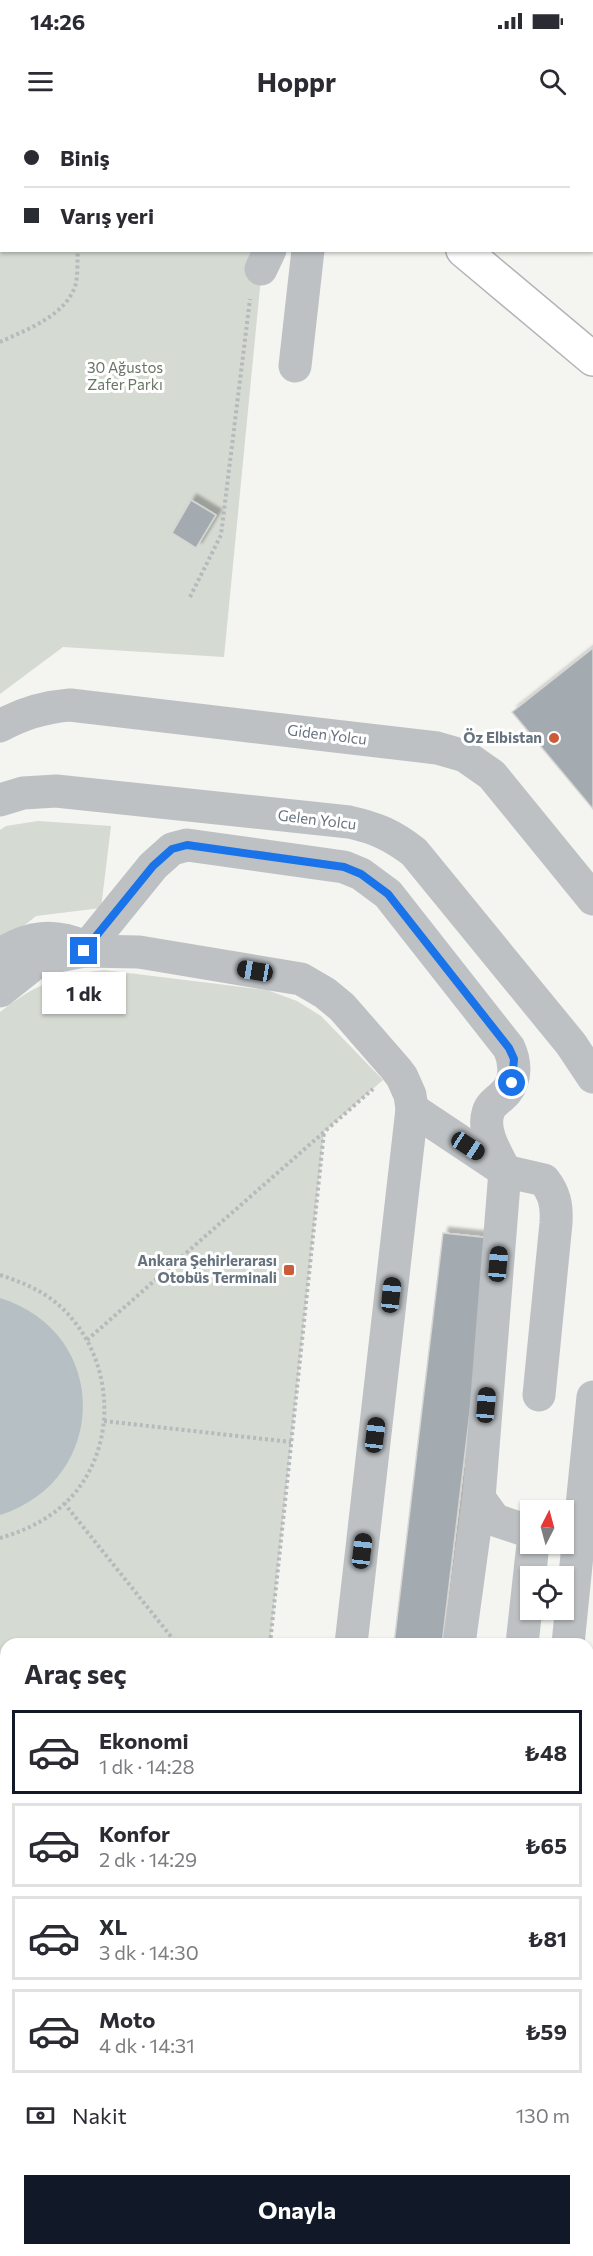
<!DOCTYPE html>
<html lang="tr">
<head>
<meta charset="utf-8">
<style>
	:root { --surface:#fff; --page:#f7f7f7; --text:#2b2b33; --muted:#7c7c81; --line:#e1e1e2; --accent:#111827 }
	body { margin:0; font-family:Commissioner,sans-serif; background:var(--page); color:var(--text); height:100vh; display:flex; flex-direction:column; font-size:22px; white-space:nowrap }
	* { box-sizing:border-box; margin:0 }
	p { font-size:20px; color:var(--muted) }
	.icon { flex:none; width:33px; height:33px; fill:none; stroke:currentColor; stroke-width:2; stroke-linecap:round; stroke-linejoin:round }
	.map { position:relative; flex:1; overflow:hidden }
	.drawer { position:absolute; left:0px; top:1518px; width:594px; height:618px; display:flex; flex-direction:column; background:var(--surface); border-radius:18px 18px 0 0; box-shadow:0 2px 4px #0004 }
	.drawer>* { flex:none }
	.top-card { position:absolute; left:0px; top:0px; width:594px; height:132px; box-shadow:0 2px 4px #0004; display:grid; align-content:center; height:132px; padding:0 24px; background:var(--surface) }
	.needle { width:39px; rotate:6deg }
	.fabs { position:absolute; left:520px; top:1380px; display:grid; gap:12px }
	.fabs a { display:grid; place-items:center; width:54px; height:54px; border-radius:0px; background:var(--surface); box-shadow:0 2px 4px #0004; font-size:30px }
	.end { position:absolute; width:27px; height:27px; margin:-14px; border:8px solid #1a73e8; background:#fff; box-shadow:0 0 0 3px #fff }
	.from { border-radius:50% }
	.bubble { position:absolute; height:42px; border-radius:0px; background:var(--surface); box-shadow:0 2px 4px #0004; font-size:20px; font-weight:700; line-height:42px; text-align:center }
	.car { position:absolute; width:18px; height:36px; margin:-18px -9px; border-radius:8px; box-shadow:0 0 4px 2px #0007; background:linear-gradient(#222 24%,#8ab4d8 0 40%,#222 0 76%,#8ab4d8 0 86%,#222 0) }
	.top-card b { display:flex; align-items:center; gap:21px; height:57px; font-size:22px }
	.top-card b+b { border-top:2px solid var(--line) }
	.top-card i { width:15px; height:15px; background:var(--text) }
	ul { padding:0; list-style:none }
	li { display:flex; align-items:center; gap:18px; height:84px; margin:0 12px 9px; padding:0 12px; border:3px solid var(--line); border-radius:0px }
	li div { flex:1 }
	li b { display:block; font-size:22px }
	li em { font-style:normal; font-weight:700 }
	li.active { border-color:var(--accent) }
	li>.icon { width:54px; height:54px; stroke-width:1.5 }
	h2 { padding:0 24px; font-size:27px; line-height:72px }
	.pay { display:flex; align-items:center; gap:15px; height:66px; padding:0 24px; font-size:22px }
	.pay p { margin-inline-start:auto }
	.cta { display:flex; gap:12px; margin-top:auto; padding:12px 24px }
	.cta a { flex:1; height:69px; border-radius:0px; background:var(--accent); color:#fff; font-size:24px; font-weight:700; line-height:69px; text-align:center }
	.status { display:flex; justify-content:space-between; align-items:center; height:42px; padding:0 30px; background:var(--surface); direction:ltr }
	.status svg { height:16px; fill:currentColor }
	header { display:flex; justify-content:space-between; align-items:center; height:78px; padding:0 24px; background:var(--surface); font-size:27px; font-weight:700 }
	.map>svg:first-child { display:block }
	.green { fill:#d5dad2 }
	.water { fill:#b6c0c4 }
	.building { fill:#a4abb0; stroke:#d5d5d3; stroke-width:1.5; filter:url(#shadow) }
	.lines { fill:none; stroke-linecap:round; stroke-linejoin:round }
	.major-casing { stroke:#b1b5b8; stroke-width:36 }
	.path { stroke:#b7babc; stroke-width:4; stroke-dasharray:3 3; stroke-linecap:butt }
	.minor { stroke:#bdc1c4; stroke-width:33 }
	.major { stroke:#fff; stroke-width:33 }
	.route { stroke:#1a73e8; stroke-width:8 }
	.poi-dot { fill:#cc5b38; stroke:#fff; stroke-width:2 }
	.labels { text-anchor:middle; stroke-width:6; stroke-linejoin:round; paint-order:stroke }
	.park-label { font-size:15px; fill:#687664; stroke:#fff }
	.street-label { font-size:15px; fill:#66737e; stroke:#fff }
	.poi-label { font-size:15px; font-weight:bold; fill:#66737e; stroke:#fff; text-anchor:end }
</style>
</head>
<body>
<div class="status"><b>14:26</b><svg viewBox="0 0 49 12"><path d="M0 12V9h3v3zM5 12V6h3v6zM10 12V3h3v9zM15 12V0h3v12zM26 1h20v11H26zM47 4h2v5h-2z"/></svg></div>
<header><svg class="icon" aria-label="menu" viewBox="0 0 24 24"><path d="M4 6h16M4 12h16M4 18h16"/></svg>Hoppr<svg class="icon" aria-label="search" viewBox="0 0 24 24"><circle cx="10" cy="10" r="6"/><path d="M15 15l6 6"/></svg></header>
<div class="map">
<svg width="593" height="2136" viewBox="0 0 593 2136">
	<defs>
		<filter id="shadow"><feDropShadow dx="5.5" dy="-5.5" stdDeviation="1.5" flood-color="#0004"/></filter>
	</defs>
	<rect width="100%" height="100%" fill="#f4f4f0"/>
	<g class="green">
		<path d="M0,0L259,1L2,2V130H257L261,157L224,537L63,527L0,574Z"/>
		<path d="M38,701L111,706L101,788L36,796L0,825V710L6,706Z"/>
		<path d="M104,850L267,870L297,881L321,896L383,960L324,1012L270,1524H6V1737L0,1736V892C36,864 59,855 104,850Z"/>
		<path d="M0,2113L6,2114V2130H49L48,2136H0Z"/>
	</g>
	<path class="water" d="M0,1178C111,1212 110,1360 0,1395Z"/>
	<g class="building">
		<path d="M191,380L216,395L196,428L172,413Z"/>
		<path d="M593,528V689L512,592Z"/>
		<path d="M443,1113L491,1118L442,1524H394Z"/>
		<path d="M593,1902V2136H398L393,2130H588V1906Z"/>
	</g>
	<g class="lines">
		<defs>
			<g id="major">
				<path d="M317,0L318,2"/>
				<path d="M463,130L593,239"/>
			</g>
		</defs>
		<use href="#major" class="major-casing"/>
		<g class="path">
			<path d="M85,2V0"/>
			<path d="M0,222C26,210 68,195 76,163C78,153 77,141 78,130"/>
			<path d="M190,477L221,415L250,179"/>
			<path d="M0,1155C18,1161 34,1167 50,1178C111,1223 123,1316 74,1374C54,1397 28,1410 0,1418"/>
			<path d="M87,1220L373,969"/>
			<path d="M104,1301L291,1322"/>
			<path d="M64,1383L177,1524"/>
			<path d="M270,1524L324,1012"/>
		</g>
		<g class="minor">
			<path d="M201,0L202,2"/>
			<path d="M261,149L270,130"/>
			<path d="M295,246L308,130"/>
			<path d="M0,606C23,593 44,587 70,585L437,628L465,636L492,655L593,779"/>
			<path d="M0,680L23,673L56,671L349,702C376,708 392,715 414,732L571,924L593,957"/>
			<path d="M84,831L153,746L172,729L187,725L344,747L361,754L388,774L509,928C515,941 517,959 506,972C500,979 490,984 488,993C482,1012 497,1034 505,1051L479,1378L495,1400L531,1412"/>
			<path d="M0,835C28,816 54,813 85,827"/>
			<path d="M0,871L34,844L58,836L84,831L139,832L301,859L325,873L342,887L396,949L402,957L410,975L412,989L351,1524"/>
			<path d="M412,989L505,1051L544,1060C555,1074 557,1086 556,1103L539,1275"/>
			<path d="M459,1524L479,1378"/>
			<path d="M522,1524L533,1424"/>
			<path d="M568,1524L593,1277"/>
			<path d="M0,1761L6,1763"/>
			<path d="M0,1794L6,1796"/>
			<path d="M588,1835L593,1830"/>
			<path d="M0,1919L6,1920"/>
			<path d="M0,2053L6,2054"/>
		</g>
		<use href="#major" class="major"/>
	</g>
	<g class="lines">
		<path class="route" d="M84,831L153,746L172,729L187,725L344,747L361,754L388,774L509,928L514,939L512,963"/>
	</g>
	<g class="poi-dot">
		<circle cx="554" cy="618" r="6"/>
		<rect x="283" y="1144" width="12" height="12" rx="3"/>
	</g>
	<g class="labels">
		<g class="park-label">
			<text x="125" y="253">30 Ağustos<tspan x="125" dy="17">Zafer Parkı</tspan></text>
		</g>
		<g class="street-label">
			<text transform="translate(327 615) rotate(7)" y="5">Giden Yolcu</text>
			<text transform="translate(317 700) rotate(7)" y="5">Gelen Yolcu</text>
		</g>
		<g class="poi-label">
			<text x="542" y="623">Öz Elbistan</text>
			<text x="277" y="1146">Ankara Şehirlerarası<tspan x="277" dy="17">Otobüs Terminali</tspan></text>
		</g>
	</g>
</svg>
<div class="fabs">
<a><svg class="needle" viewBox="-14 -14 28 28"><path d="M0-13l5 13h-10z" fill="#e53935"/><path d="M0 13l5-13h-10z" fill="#7c7c81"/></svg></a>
<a><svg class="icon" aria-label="locate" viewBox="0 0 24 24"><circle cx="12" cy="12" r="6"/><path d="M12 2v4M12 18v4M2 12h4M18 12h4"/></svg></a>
</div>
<i class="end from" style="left:512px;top:963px"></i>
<i class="end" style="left:84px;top:831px"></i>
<div class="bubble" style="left:42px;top:852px;width:84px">1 dk</div>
<i class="car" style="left:255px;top:851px;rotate:280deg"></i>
<i class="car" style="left:468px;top:1026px;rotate:123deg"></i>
<i class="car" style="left:498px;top:1144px;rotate:5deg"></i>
<i class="car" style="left:391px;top:1175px;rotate:6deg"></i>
<i class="car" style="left:486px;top:1285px;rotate:5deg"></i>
<i class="car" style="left:375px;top:1315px;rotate:7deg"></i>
<i class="car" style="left:362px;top:1431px;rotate:7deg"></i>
<div class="top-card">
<b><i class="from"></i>Biniş</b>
<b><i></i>Varış yeri</b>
</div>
<section class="drawer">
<h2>Araç seç</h2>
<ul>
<li class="active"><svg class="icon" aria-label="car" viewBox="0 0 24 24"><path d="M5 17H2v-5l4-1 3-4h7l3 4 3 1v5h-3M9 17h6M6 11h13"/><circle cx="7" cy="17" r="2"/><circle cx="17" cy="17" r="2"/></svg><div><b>Ekonomi</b><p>1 dk · 14:28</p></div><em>₺48</em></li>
<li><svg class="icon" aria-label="car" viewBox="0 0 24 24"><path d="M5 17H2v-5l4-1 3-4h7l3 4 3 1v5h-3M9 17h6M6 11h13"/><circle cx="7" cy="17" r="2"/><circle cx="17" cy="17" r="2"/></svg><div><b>Konfor</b><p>2 dk · 14:29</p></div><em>₺65</em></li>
<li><svg class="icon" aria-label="car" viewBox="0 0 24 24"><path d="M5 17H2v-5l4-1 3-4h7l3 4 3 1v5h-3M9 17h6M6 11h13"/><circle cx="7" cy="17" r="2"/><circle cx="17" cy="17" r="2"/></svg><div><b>XL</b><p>3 dk · 14:30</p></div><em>₺81</em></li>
<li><svg class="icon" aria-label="car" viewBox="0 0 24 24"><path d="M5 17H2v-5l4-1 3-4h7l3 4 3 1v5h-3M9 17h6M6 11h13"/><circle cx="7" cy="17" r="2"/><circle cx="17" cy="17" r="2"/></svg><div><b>Moto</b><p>4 dk · 14:31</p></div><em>₺59</em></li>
</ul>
<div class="pay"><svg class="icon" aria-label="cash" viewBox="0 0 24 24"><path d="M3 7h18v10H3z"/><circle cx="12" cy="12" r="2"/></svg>Nakit<p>130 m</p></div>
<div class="cta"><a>Onayla</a></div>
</section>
</div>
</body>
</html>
